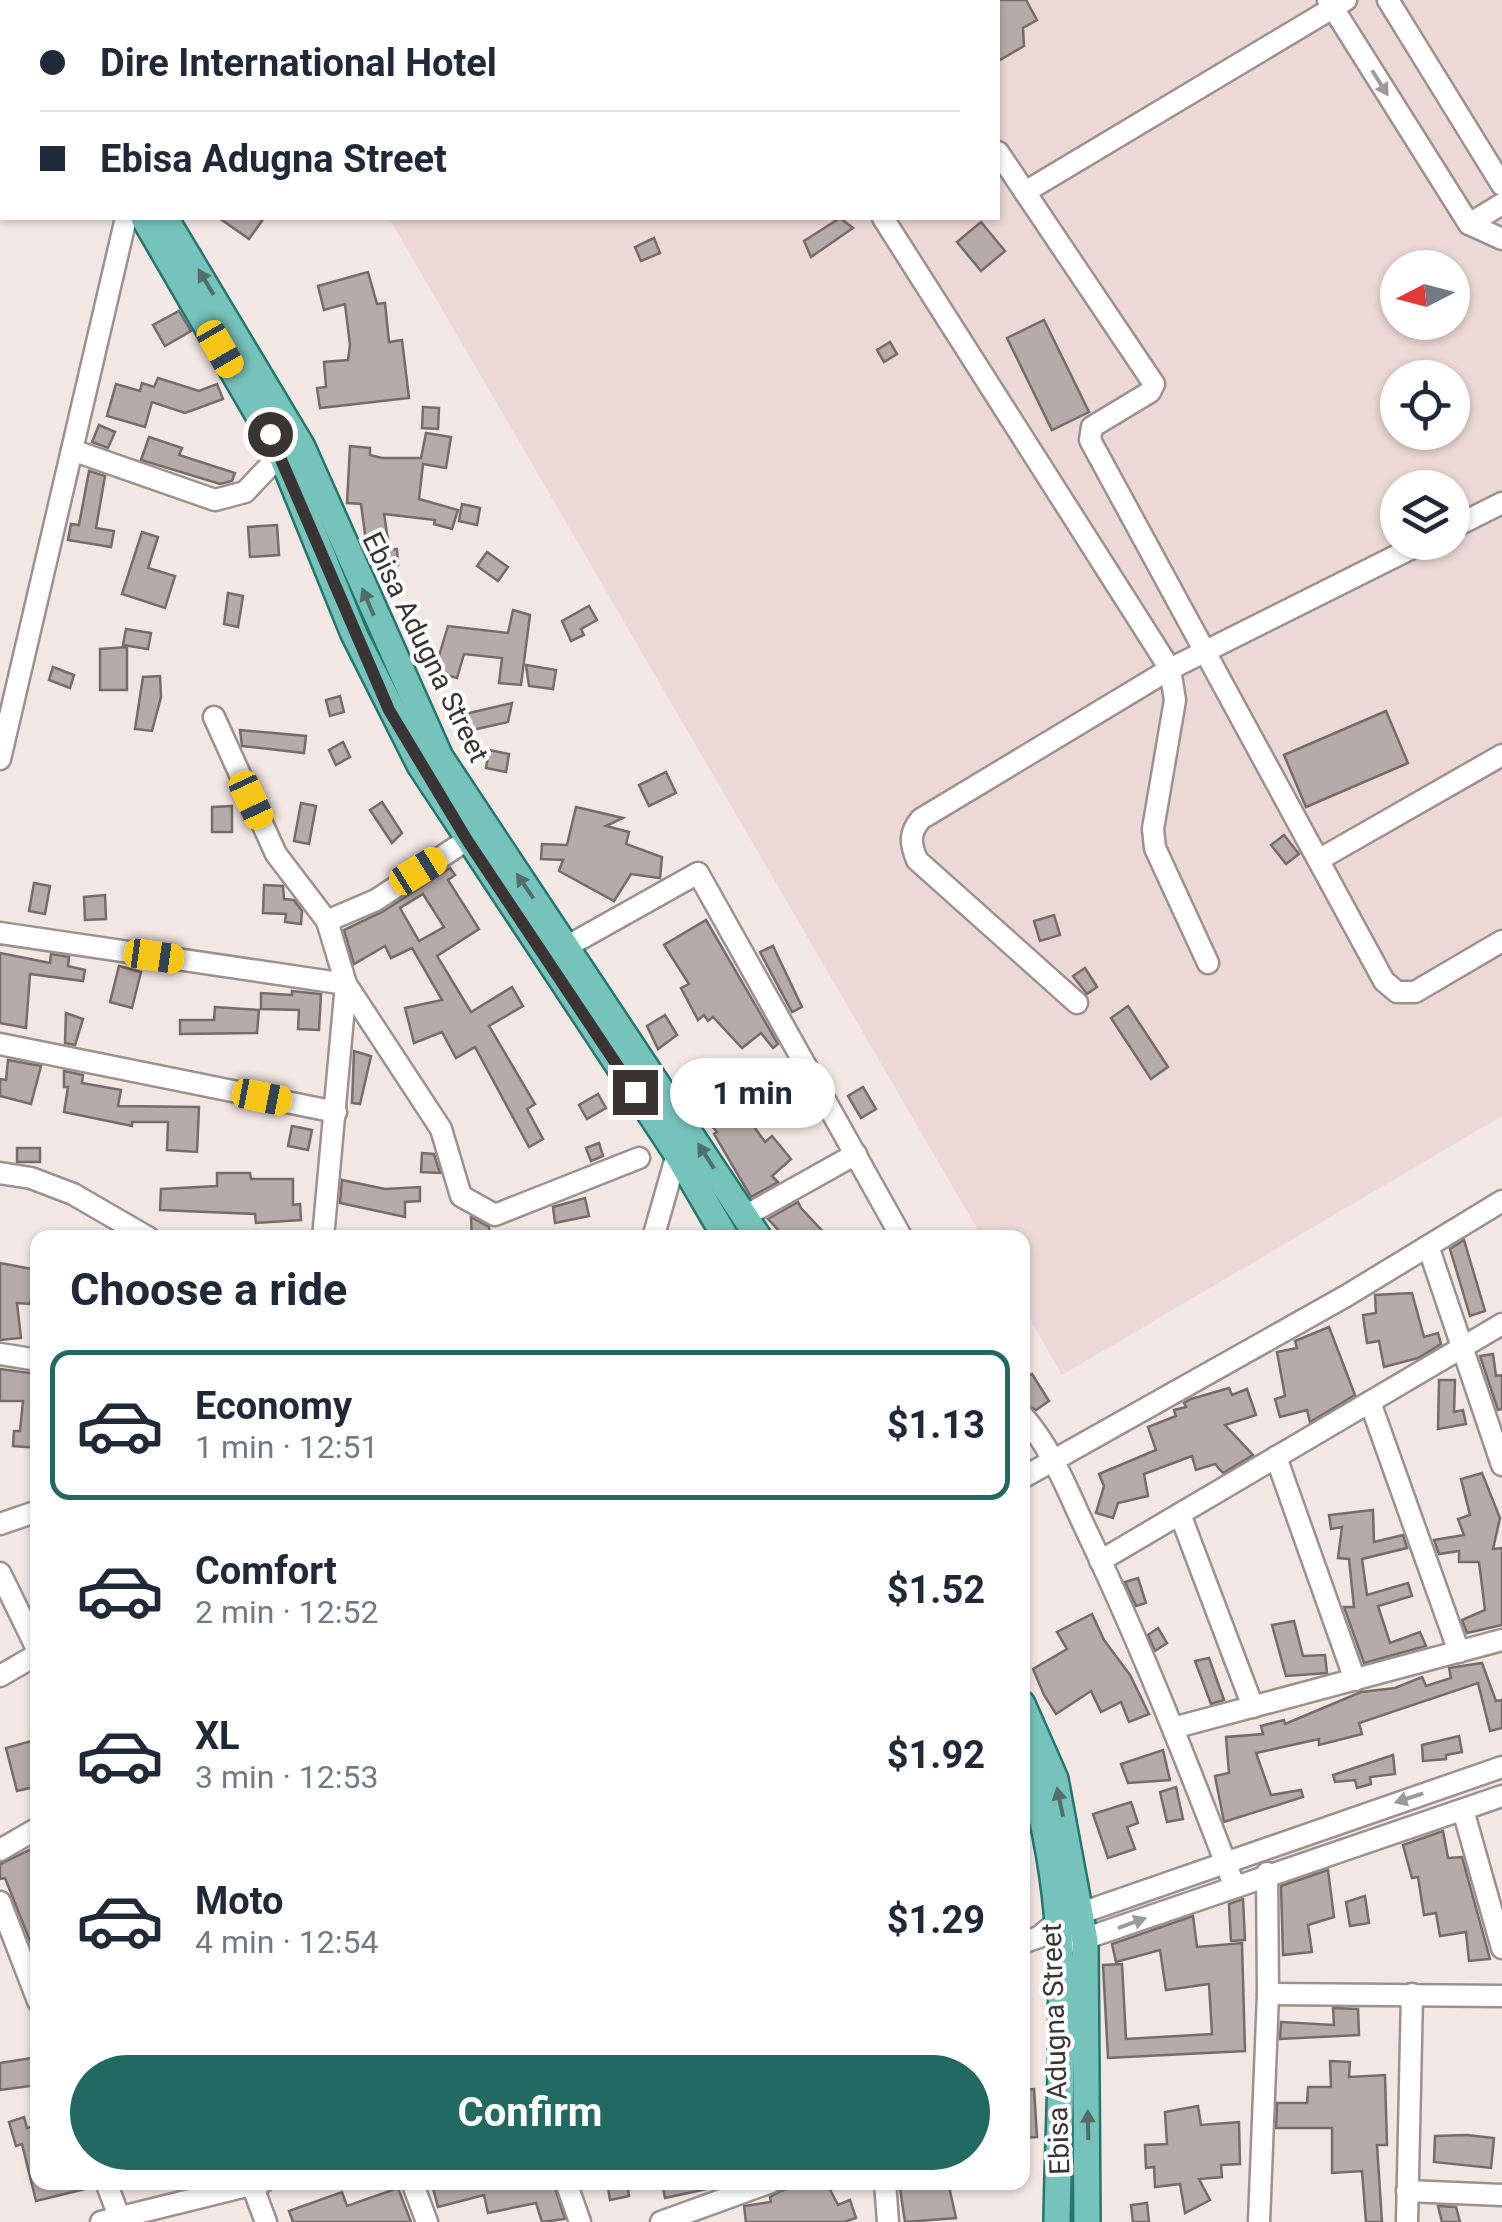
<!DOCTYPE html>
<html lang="en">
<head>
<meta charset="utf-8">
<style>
	:root { --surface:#fff; --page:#f2f2f3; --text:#1f2937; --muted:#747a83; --line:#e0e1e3; --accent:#226a61 }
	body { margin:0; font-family:Roboto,sans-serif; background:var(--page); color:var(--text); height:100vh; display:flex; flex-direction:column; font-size:38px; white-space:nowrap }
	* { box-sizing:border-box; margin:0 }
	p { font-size:32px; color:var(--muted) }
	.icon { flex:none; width:55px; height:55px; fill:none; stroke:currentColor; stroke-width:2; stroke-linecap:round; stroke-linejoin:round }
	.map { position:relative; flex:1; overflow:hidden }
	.sheet { position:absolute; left:30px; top:1230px; width:1000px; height:960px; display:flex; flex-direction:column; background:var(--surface); border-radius:20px; box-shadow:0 2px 8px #0004 }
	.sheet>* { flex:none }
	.banner { position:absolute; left:0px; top:0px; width:1000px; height:220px; box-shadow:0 2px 8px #0004; display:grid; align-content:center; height:220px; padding:0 40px; background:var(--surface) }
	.needle { width:65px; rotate:264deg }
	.controls { position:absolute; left:1380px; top:250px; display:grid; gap:20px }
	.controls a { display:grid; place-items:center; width:90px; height:90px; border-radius:50%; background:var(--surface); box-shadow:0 2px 8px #0004; font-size:50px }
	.end { position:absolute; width:45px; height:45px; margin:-22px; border:12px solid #3a3534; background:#fff; box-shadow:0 0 0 5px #fff }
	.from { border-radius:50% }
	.bubble { position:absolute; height:70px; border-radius:35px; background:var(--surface); box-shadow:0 2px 8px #0004; font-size:32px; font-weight:700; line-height:70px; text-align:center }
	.car { position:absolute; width:30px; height:60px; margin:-30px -15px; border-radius:12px; box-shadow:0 0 8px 2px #0007; background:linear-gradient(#f5c518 24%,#345 0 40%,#f5c518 0 76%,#345 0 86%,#f5c518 0) }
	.banner b { display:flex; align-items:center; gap:35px; height:95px; font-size:38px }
	.banner b+b { border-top:2px solid var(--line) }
	.banner i { width:25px; height:25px; background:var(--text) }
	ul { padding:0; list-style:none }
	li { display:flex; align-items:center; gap:30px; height:150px; margin:0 20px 15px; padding:0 20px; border:5px solid transparent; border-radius:20px }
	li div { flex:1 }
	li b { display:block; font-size:38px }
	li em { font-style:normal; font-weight:700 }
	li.selected { border-color:var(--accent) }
	li>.icon { width:90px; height:90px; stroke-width:1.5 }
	h2 { padding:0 40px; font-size:45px; line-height:120px }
	.primary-button { display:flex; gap:20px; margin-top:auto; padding:20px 40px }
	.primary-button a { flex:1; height:115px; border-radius:60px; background:var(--accent); color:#fff; font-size:40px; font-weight:700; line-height:115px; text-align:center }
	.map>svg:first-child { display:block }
	.built { fill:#ecd8d4; fill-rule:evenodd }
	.building { fill:#b6aba8; stroke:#766c69; stroke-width:2.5; fill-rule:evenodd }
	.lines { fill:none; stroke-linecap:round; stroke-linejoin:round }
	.minor-casing { stroke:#9d918f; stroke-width:25 }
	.major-casing { stroke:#25776e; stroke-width:30 }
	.minor { stroke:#fff; stroke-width:20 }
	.major { stroke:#76c3bb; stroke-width:25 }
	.oneway { fill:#9c9a9a }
	.oneway2 { fill:#526e6a }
	.route { stroke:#3a3534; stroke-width:12 }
	.labels { text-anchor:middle; stroke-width:8; stroke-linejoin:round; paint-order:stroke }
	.street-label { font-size:28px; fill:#3a3534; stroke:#fff }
</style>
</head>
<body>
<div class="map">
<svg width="1502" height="2222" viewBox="0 0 1502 2222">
	<rect width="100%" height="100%" fill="#f3e7e4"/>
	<path class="built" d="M597,0H1502V1116L1062,1375L1023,1307L1022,1238L982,1237L389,218H998V2H592ZM1398,268H1452V322H1398ZM1398,378H1452V432H1398ZM1398,488H1452V542H1398Z"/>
	<g class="building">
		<path d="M998,0H1026L1037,20L1023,28L1024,46L998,61Z"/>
		<path d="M219,218H264L249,239Z"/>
		<path d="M840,218L853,228L811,257L804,241Z"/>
		<path d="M981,222L1005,251L981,271L957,242Z"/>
		<path d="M654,238L660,253L641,261L635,247Z"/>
		<path d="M368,272L377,304L385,303L389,342L402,340L409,398L320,408L317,388L326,387L324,362L348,360L350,345L345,304L324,310L318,286Z"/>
		<path d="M179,311L191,331L165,346L153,325Z"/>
		<path d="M1044,320L1089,412L1052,430L1007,338Z"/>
		<path d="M890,342L897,354L884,362L877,350Z"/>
		<path d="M158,378L199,391L217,384L223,399L185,413L152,402L145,427L107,416L116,384L140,391L142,383L154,387Z"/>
		<path d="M423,407L439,408L438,429L422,428Z"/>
		<path d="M99,425L115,432L108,448L92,442Z"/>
		<path d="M426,433L451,437L446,468L423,464L419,499L458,510L452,529L434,524L435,520L384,514L389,546L367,549L361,504L347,503L350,446L370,448V455L382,458H421Z"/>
		<path d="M149,437L182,448L179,455L235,473L232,481L220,484L141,460Z"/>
		<path d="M89,471L105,476L96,528L114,531L111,547L68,540L71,524L79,525Z"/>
		<path d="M462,504L480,508L477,525L459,521Z"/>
		<path d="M277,525L279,555L250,557L248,527Z"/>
		<path d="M142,532L158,537L148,568L175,576L165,608L122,594Z"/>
		<path d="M397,549L398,565L383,566L382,550Z"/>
		<path d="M487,552L508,567L498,581L477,566Z"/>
		<path d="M228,593L243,596L238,627L224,624Z"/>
		<path d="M589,606L597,620L581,629L584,635L571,641L562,621Z"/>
		<path d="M513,610L530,615L521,685L499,683L502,658L464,654L457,678L434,672L448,626L508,633Z"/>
		<path d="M126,629L151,633L148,649L123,645Z"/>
		<path d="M127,647V690H100V649Z"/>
		<path d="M526,665L556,670L553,689L529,686Z"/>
		<path d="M53,667L74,675L70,688L49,680Z"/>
		<path d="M160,676L161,697L152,731L135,729L143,677Z"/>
		<path d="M340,696L344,712L330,716L326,700Z"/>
		<path d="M512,703L508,722L468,731L465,714Z"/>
		<path d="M1386,711L1408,763L1306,807L1284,755Z"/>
		<path d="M240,730L306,736L304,753L242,746Z"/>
		<path d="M343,742L350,757L336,765L329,750Z"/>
		<path d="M489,750L509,754L506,772L486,768Z"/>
		<path d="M666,772L676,793L649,806L639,785Z"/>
		<path d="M382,802L402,833L392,843L370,810Z"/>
		<path d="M301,803L316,806L309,844L294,841Z"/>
		<path d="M232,806V832H212V807Z"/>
		<path d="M576,807L623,818L606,826L629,832L626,844L662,857L660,878L631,874L614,901L559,871L563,860L541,859L542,844L567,845Z"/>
		<path d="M1284,835L1299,854L1286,864L1271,845Z"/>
		<path d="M450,868L455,875L448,880L479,929L437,956L471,1012L512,987L523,1006L489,1026L535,1104L527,1109L543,1139L529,1147L475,1047L456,1058L442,1032L414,1043L405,1008L442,1000L412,948L391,958L385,946L354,964L344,930L384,911ZM423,894L444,927L419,941L400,908Z"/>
		<path d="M34,883L50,886L45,914L29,911Z"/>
		<path d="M264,885L283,886L284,899L294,900L302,911L301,924L285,922L286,914L263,913Z"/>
		<path d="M105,895L106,919L85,920L84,897Z"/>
		<path d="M1054,915L1060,935L1040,941L1034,921Z"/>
		<path d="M706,920L778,1044L773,1048L761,1033L742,1048L713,1017L708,1021L704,1015L698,1020L681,988L689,984L664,945Z"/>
		<path d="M773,946L802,1007L792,1012L760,952Z"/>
		<path d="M0,953L50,963L51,954L69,957L68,966L85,970L83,981L30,974L26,1028L0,1023Z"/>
		<path d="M119,966L141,972L132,1008L110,1002Z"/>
		<path d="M1085,968L1097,987L1087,994L1073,976Z"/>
		<path d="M292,991L321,994L319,1030L298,1029L299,1010L261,1009V993L292,995Z"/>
		<path d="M1128,1006L1168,1067L1151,1079L1111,1018Z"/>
		<path d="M215,1007L259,1010L257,1033L180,1034V1020H214Z"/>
		<path d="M66,1013L83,1019L75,1045L65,1043Z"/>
		<path d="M665,1015L677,1035L658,1049L647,1026Z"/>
		<path d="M354,1051L371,1056L360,1104L352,1103Z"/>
		<path d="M8,1060L41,1066L31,1104L0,1096V1079L6,1080Z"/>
		<path d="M64,1071L83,1075L82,1083L121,1090L118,1106L199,1107L197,1152L167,1150L168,1122H132V1126L64,1112L68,1087H64Z"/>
		<path d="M723,1083L765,1142L772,1136L791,1159L772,1176L778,1182L751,1197L714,1134L717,1132L693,1106Z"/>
		<path d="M863,1087L876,1109L861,1118L848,1096Z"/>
		<path d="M598,1094L606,1108L587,1119L579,1105Z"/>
		<path d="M292,1126L312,1130L308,1150L288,1146Z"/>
		<path d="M599,1143L603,1156L591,1161L586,1148Z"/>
		<rect x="17" y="1148" width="23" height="14"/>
		<path d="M422,1153L434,1154L440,1173L421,1172Z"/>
		<path d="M217,1173H250L251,1179H293V1205L300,1204L301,1220L256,1223L255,1214L160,1210L161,1189L217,1186Z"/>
		<path d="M342,1180L385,1189L420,1187V1201L405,1202V1217L340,1203Z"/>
		<path d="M585,1198L589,1216L555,1223L553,1207Z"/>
		<path d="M798,1202L801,1208L829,1238H786L768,1219Z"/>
		<path d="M471,1217L489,1227L490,1238H472Z"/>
		<path d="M1464,1240L1485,1311L1470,1316L1450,1249Z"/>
		<path d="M0,1263L37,1270L30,1304L17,1303L21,1338L0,1340Z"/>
		<path d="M1412,1293L1424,1337L1438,1333L1441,1344L1418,1358L1384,1367L1379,1341L1367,1343L1363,1315L1376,1313L1375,1295Z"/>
		<path d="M1329,1327L1355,1395L1310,1422L1307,1410L1280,1417L1275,1399L1285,1396L1277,1352L1297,1348L1295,1341Z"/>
		<path d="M1493,1354L1496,1376L1502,1375V1409L1498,1410L1480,1356Z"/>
		<path d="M0,1369L38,1374V1448L13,1446L14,1431H20L23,1401H0Z"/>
		<path d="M1032,1374L1049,1401L1036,1410L1022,1402V1380Z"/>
		<path d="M1439,1380H1455L1454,1412L1463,1410L1466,1424L1438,1429Z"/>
		<path d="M1229,1388L1232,1395L1247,1389L1256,1415L1225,1425L1253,1455L1223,1473L1215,1464L1196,1470L1192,1456L1144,1474L1148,1496L1118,1503L1113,1518L1096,1513L1104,1486L1099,1474L1156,1450L1148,1427L1176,1416L1174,1410L1186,1407L1184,1403L1191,1399Z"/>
		<path d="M1482,1473L1500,1518L1493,1549L1502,1548V1625L1467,1633L1462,1620L1485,1610L1479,1562H1459V1551L1439,1554L1434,1540L1464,1535L1458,1519L1470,1515L1461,1479Z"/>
		<path d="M1373,1510L1374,1542L1403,1535L1407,1548L1362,1559L1367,1595L1408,1583L1412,1596L1378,1606L1390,1643L1420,1632L1426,1646L1364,1663L1344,1607H1354L1349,1559L1338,1558L1342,1527L1331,1529L1329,1515Z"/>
		<path d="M1138,1578L1146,1603L1136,1606L1125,1582Z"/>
		<path d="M1092,1614L1104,1640L1130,1675L1149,1714L1129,1722L1121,1702L1101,1712L1091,1691L1056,1714L1044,1695L1033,1669L1067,1649L1057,1632Z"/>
		<path d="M1294,1621L1303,1656L1325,1655L1327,1673L1286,1676L1272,1625Z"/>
		<path d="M1158,1628L1167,1643L1155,1651L1148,1635Z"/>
		<path d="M1209,1658L1224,1700L1211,1704L1195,1661Z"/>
		<path d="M1482,1663L1496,1701L1502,1700V1728L1490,1731L1478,1683L1359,1723L1362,1734L1319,1745V1739L1256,1753L1271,1795L1301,1790L1303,1797L1224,1822L1215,1776L1229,1773L1226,1737L1263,1734L1261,1726L1284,1720L1285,1724L1361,1692L1395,1688L1422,1677L1426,1686L1451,1678L1449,1668Z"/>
		<path d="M1459,1736L1462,1752L1446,1755V1759L1423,1761L1422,1745Z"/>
		<path d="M31,1741L38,1786L17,1791L6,1748Z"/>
		<path d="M1163,1750L1170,1780L1128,1783L1121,1764Z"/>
		<path d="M1393,1755L1395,1774L1370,1777L1371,1784L1357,1788L1355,1780L1335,1782L1333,1775Z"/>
		<path d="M1176,1787L1183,1819L1167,1822L1160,1792Z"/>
		<path d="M1131,1802L1138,1823L1127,1827L1135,1849L1108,1858L1093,1814Z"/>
		<path d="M1443,1831L1448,1858L1462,1857L1490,1959L1469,1961L1466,1932L1440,1936L1436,1913L1424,1915L1418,1877L1412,1878L1403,1845Z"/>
		<path d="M38,1846V1961L5,1878L0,1879V1864Z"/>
		<path d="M1328,1870L1334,1917L1308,1925L1312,1952L1283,1955L1281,1886Z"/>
		<path d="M1365,1896L1369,1923L1350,1926L1346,1902Z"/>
		<path d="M1243,1899L1245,1940L1231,1941L1229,1904Z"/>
		<path d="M1193,1916L1197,1947L1242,1943L1245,2051L1108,2058L1103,1965L1122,1964L1126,2039L1212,2034L1209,1984L1166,1990L1160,1950L1116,1962L1112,1944Z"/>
		<path d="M1333,2008L1358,2009L1359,2035L1280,2039L1281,2022L1334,2025Z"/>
		<path d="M38,2057V2085L0,2090V2063Z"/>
		<path d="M1330,2061L1350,2062L1349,2077L1385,2075L1387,2145H1377L1382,2222H1366L1362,2171L1332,2173V2128H1276L1277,2103H1307L1308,2087H1331Z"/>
		<path d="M1034,2089L1037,2137L1022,2138V2090Z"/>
		<path d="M1198,2106L1201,2125L1239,2122L1240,2164L1221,2165L1222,2177L1199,2179L1210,2200L1185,2213L1180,2184L1155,2187L1154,2167L1146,2168L1145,2145L1167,2144L1165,2112Z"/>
		<path d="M24,2117L27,2128L38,2125V2182H88L89,2188L36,2201L22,2144L16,2146L9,2122Z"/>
		<path d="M1467,2135L1494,2138L1491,2168L1434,2162L1435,2136Z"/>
		<path d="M451,2182H553L565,2219L542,2222L536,2203L488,2213L484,2195L438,2207L433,2188Z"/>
		<path d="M607,2182H627L629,2196L610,2200Z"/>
		<path d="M662,2182H707V2189L665,2198Z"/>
		<path d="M808,2182H826L838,2205L850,2200L856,2218L844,2222H746L744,2206L771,2202L770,2197L781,2191Z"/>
		<path d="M899,2182H948L956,2218L905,2222Z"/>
		<path d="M398,2188L411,2222H293L289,2211L342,2192L347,2206Z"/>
		<path d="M1147,2203L1149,2222H1133L1131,2205Z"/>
		<path d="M1438,2206L1456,2207L1460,2222H1442Z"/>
	</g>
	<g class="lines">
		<defs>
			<g id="minor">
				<path d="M752,0L753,2"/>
				<path d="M890,0L892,2"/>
				<path d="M1328,0L1469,224L1502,239"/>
				<path d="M1388,0L1502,185"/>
				<path d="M811,2L816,0"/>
				<path d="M853,2L858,0"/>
				<path d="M998,152L1154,384L1150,392L1092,427L1090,440L1384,981L1397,992H1415L1502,941"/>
				<path d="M1025,192L1346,0"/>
				<path d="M883,218L1170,669L1175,700L1153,829L1155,848L1208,963"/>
				<path d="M1469,224L1502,204"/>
				<path d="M72,450L215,500L245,492L281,454"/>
				<path d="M1452,528L1502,503"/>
				<path d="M214,717L276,854L327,921"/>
				<path d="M0,759L126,218"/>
				<path d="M1320,859L1502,755"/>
				<path d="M0,933L346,984L441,1129L461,1196L495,1215L639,1158"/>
				<path d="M566,947L698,873L902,1238"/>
				<path d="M1077,1003L917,860C910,843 909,833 921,819L1170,669L1424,542"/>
				<path d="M0,1044L336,1112"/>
				<path d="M0,1173L31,1178L73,1194L149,1238"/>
				<path d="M745,1216L856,1154"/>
				<path d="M323,1238L346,984L327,921L376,900L467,840"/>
				<path d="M653,1238L677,1154"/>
				<path d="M1428,1246L1502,1465"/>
				<path d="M0,1354L38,1360"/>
				<path d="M1370,1402L1459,1652"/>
				<path d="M1022,1415C1053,1449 1069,1495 1089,1536C1143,1650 1189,1767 1234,1885"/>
				<path d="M1276,1457L1355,1680"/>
				<path d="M1022,1478L1346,1296L1502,1201"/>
				<path d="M1180,1514L1253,1707"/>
				<path d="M0,1524L38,1511"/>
				<path d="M1100,1561L1502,1324"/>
				<path d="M0,1573L38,1651"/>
				<path d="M0,1676L38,1654"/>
				<path d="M1173,1728L1502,1640"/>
				<path d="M1463,1810L1502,1948"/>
				<path d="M0,1850L38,1828"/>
				<path d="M0,1902L38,2001"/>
				<path d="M1075,1942L1502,1796"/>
				<path d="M1022,1943L1039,1937L1058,1921L1502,1767"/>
				<path d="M1268,1994L1502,1996"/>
				<path d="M106,2182L121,2222"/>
				<path d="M251,2182L266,2222"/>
				<path d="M412,2182L427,2222"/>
				<path d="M566,2182L580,2222"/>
				<path d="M885,2182L888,2222"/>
				<path d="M1407,2191L1502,2195"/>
				<path d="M101,2222L263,2182"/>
				<path d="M661,2222L771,2182"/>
				<path d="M1259,2222L1268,1994L1267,1873"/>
				<path d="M1407,2222L1412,1994"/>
			</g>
			<g id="major">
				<path d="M24,0L25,2"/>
				<path d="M46,0V2"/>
				<path d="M149,2L153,0"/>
				<path d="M215,2L219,0"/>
				<path d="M0,92L2,90"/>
				<path d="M0,128L2,127"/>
				<path d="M144,218L281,454L354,634L420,765L677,1154L726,1238"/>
				<path d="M165,218L302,447L440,757L759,1238"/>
				<path d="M1022,1704L1055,1779L1085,1941L1087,2222"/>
				<path d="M1022,1751C1078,1900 1059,2066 1057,2222"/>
			</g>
		</defs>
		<use href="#minor" class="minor-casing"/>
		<use href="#major" class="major-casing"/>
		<use href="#minor" class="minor"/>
		<use href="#major" class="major"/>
	</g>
	<defs><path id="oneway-solid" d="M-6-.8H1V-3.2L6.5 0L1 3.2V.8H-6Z" transform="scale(2.5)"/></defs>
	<g class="oneway">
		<use href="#oneway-solid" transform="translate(1380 83) rotate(58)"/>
		<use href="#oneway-solid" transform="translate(1409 1798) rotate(162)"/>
		<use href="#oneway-solid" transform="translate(1132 1923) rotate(-20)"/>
	</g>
	<g class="oneway2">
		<use href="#oneway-solid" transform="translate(206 282) rotate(-121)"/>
		<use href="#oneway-solid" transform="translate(368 602) rotate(-113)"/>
		<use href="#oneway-solid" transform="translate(525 886) rotate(-124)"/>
		<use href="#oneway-solid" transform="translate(706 1156) rotate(-123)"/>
		<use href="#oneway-solid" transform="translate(1060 1802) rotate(-102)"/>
		<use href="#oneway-solid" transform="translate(1088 2125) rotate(-91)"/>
	</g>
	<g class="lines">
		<path class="route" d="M270,434L389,710L467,840L635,1092"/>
	</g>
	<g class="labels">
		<g class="street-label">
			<text transform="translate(426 647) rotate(64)" y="10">Ebisa Adugna Street</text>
			<text transform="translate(1055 2049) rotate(-92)" y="10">Ebisa Adugna Street</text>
		</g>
	</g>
</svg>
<div class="controls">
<a><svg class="needle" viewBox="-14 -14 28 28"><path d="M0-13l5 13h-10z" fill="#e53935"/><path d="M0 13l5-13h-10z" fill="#747a83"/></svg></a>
<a><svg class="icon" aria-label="locate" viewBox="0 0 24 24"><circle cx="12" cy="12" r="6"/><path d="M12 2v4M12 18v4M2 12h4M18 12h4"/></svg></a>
<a><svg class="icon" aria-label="layers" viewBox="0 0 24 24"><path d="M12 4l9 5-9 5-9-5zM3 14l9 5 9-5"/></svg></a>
</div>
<i class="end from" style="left:270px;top:434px"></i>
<i class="end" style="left:635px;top:1092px"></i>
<div class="bubble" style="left:670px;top:1058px;width:165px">1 min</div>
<i class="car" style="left:220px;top:349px;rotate:150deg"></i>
<i class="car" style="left:251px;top:800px;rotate:155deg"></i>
<i class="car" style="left:418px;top:871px;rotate:58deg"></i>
<i class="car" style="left:154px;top:956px;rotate:98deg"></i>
<i class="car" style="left:262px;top:1097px;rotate:101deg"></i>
<div class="banner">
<b><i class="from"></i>Dire International Hotel</b>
<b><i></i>Ebisa Adugna Street</b>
</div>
<section class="sheet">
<h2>Choose a ride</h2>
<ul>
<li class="selected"><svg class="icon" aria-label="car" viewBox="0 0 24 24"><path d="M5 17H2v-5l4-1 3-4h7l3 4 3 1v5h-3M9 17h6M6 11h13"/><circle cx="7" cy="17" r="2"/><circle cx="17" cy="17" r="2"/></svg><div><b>Economy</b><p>1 min · 12:51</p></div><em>$1.13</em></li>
<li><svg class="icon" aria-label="car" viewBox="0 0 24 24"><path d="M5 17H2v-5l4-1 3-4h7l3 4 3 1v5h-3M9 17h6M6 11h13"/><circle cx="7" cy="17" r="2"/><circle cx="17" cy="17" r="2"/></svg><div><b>Comfort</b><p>2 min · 12:52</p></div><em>$1.52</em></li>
<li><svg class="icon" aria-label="car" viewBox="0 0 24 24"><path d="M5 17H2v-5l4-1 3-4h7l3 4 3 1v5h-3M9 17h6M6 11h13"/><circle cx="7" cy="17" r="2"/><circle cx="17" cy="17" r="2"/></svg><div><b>XL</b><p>3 min · 12:53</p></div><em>$1.92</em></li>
<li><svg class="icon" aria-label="car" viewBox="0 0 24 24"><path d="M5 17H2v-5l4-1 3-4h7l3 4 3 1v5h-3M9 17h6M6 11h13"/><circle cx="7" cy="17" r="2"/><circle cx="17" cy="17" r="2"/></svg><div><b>Moto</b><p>4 min · 12:54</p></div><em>$1.29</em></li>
</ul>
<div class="primary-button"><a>Confirm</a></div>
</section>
</div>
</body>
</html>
